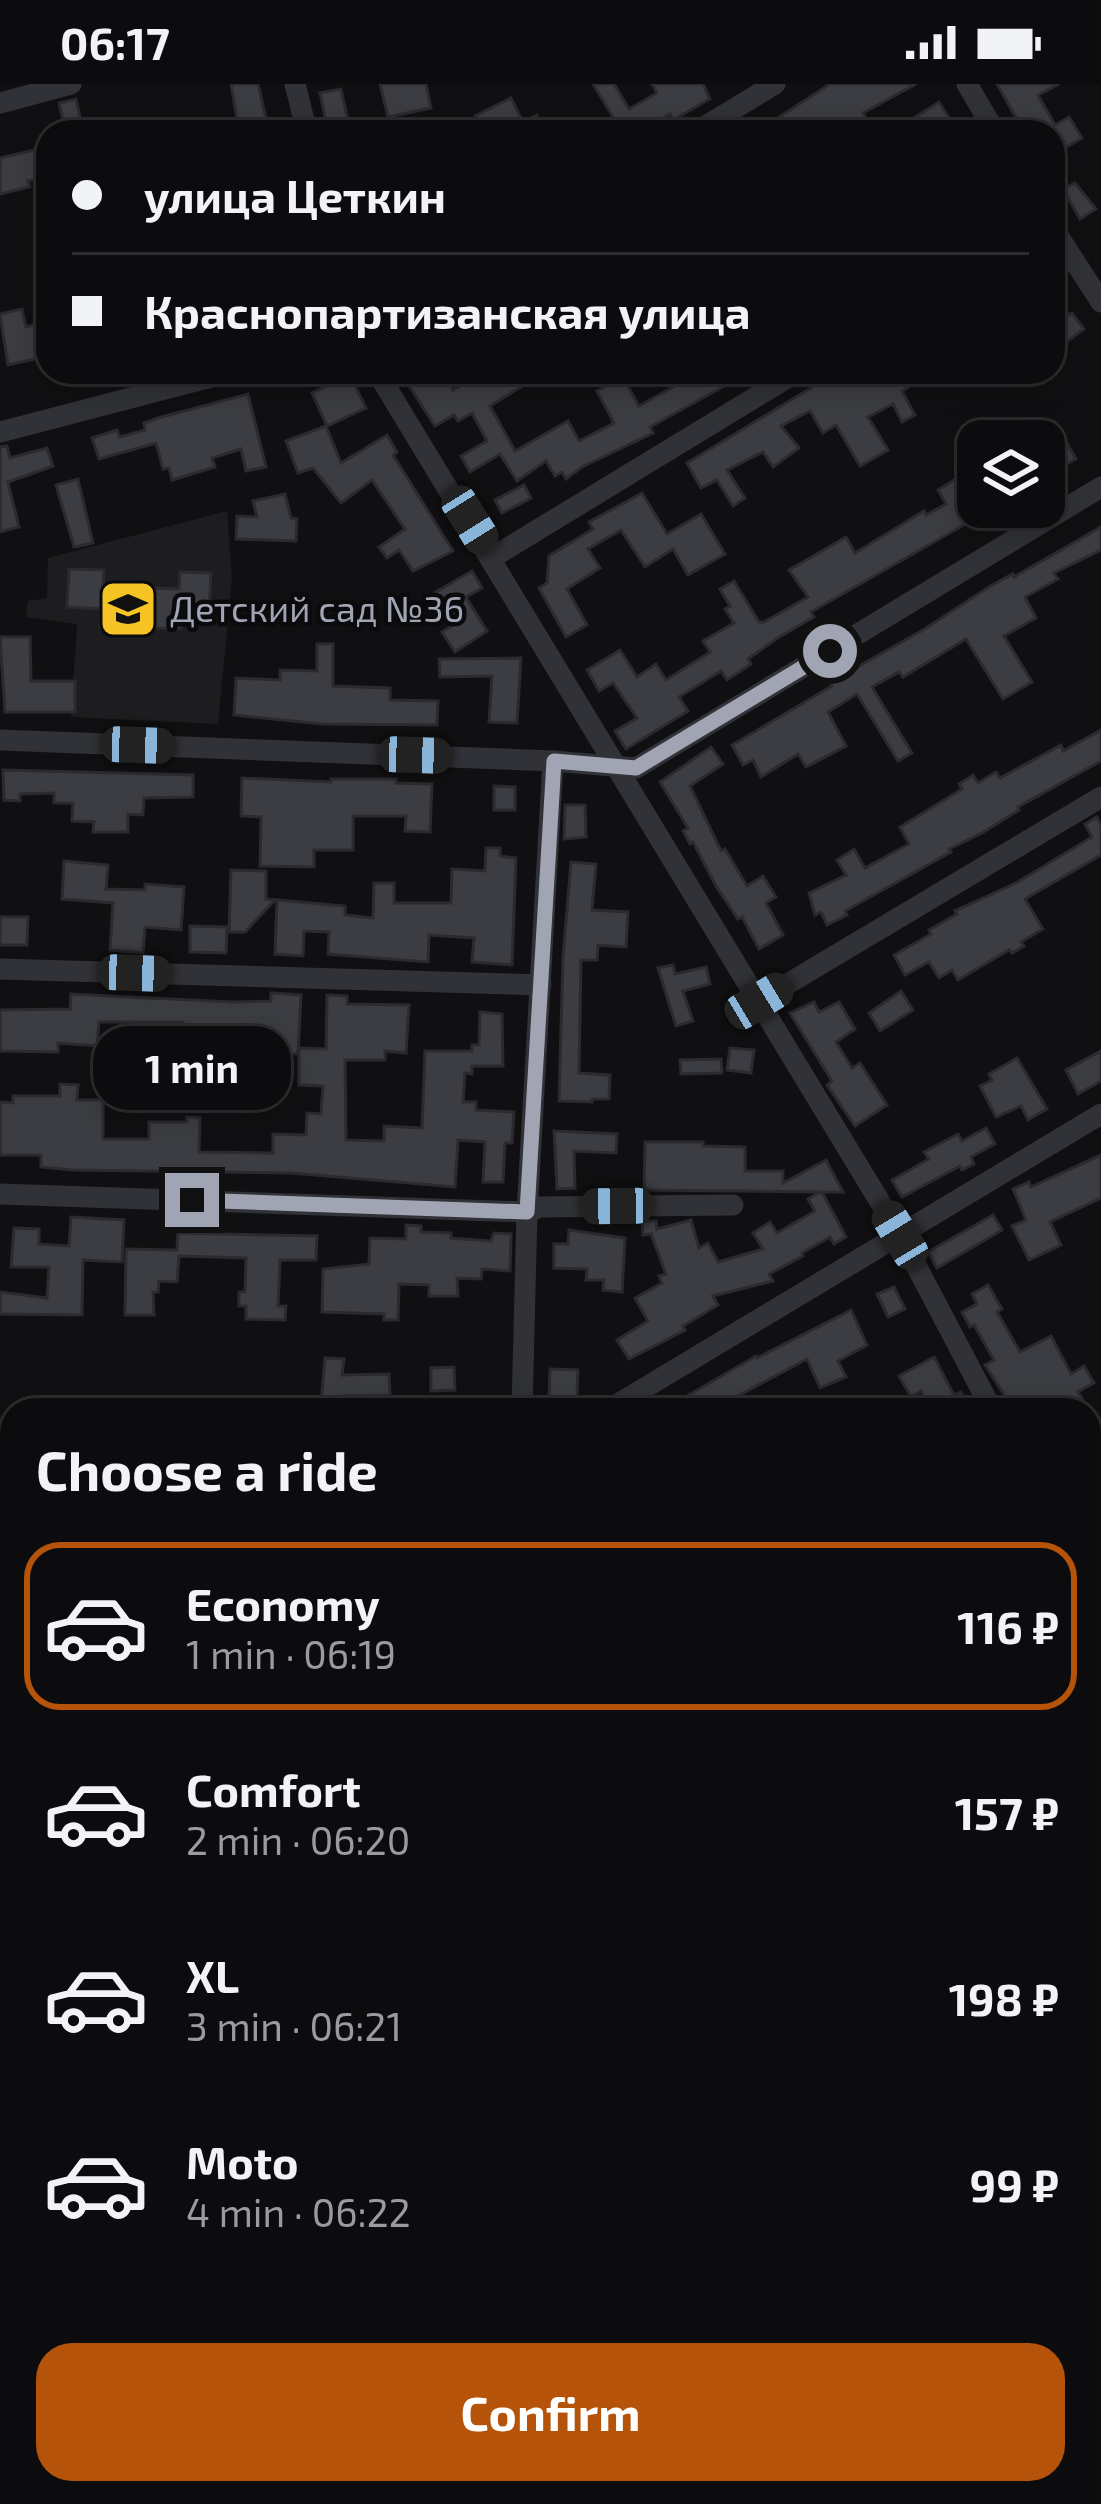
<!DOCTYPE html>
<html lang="en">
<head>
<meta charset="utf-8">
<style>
	:root { --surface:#0c0c0e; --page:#1a1a1c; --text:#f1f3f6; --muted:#9a9b9e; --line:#2c2c2e; --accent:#b45309 }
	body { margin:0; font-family:"Exo 2",sans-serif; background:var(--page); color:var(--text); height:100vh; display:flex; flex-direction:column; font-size:45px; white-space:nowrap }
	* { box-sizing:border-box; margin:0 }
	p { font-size:39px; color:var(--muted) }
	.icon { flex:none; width:66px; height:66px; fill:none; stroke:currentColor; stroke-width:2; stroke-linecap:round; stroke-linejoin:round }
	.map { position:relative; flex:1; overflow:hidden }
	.drawer { position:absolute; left:0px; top:1314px; width:1101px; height:1107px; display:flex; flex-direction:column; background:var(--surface); border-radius:36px 36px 0 0; box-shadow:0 6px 30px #0003,0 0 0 3px var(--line) }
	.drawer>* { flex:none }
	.guide { position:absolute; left:36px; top:36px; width:1029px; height:264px; border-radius:36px; box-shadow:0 6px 30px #0003,0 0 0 3px var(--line); display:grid; align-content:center; height:264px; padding:0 36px; background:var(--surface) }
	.controls { position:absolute; left:957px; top:336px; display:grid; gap:24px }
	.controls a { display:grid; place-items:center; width:108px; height:108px; border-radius:24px; background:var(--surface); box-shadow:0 6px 30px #0003,0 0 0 3px var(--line); font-size:60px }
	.end { position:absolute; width:54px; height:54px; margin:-27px; border:15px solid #a1a5b3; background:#111; box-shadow:0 0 0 6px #111 }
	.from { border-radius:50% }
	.bubble { position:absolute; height:84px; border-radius:36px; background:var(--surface); box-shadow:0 6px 30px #0003,0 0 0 3px var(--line); font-size:39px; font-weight:700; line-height:84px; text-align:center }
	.car { position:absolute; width:36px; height:72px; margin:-36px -18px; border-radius:15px; box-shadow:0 0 9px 3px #0007; background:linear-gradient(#222 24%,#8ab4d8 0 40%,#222 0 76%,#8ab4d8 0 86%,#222 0) }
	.guide b { display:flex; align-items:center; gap:42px; height:114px; font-size:45px }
	.guide b+b { border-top:3px solid var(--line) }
	.guide i { width:30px; height:30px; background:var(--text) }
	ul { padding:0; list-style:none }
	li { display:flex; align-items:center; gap:36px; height:168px; margin:0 24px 18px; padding:0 12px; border:6px solid transparent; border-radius:36px }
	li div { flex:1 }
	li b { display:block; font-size:45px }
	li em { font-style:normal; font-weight:700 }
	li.selected { border-color:var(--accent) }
	li>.icon { width:108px; height:108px; stroke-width:1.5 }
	h2 { padding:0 36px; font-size:54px; line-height:144px }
	.action { display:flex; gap:24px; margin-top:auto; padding:24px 36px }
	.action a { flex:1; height:138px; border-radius:36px; background:var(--accent); color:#fff; font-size:48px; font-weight:700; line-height:138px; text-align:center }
	.status { display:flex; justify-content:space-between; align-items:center; height:84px; padding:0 60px; background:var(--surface); direction:ltr }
	.status svg { height:33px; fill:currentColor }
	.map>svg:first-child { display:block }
	.built { fill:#1d1c1f }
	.building { fill:#3c3d42; stroke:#2b2a2e; stroke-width:3 }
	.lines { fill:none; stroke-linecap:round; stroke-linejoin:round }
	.street { stroke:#313237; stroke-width:21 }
	.secondary { stroke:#3f4047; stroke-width:30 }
	.route { stroke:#a1a5b3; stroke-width:15 }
	.labels { text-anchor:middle; stroke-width:9; stroke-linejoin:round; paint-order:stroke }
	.poi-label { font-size:36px; fill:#a1a5b3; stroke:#0b0b0d; text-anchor:start }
</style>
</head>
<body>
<div class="status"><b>06:17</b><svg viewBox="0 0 49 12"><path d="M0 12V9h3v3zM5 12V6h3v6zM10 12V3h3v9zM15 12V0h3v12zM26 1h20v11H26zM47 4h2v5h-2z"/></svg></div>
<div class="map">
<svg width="1101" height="2420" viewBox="0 0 1101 2420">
	<rect width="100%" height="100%" fill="#101012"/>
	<path class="built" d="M227,427L232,494L218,640L71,633L77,540L26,533L28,517L47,514L48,474Z"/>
	<g class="building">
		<path d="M231,0H258L269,48H239Z"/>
		<path d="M380,0H426L431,24L388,33Z"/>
		<path d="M593,0H614L629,25L657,9L652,0H703L710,15L673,36L670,30L639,48H622Z"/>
		<path d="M830,0H916L863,29L866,34L840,48H756Z"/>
		<path d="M997,0H1059L1038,11L1055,41L1069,33L1082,54L1053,71V48H1024Z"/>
		<path d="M341,5L349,41L328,47L320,9Z"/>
		<path d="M511,14L523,38L537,31L545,48H483L475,32Z"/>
		<path d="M76,15L83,48H66L59,19Z"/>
		<path d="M939,18L949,34L925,48H892Z"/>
		<path d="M48,63V93L28,97L30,103L0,110V74Z"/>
		<path d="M1075,99L1096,125L1080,135L1063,105Z"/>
		<path d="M1053,206L1069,231L1072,229L1084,245L1053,268Z"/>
		<path d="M22,225L26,243L48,237V272L8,281L0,230Z"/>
		<path d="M413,288H442L453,306L484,288H545L490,322L515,367L568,337L579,357L614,339L597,307L623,293L639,322L689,294L688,288H750L650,343L653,349L582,383L566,395L562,388L555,392L546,377L517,397L500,370L470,388L461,372L487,357L472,329L458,337L454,331L435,342L404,294Z"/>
		<path d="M822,288H884L888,294L905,288H933L902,307L915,331L902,338L893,320L868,333L888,366L860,382L836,341L823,349L810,327L781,342L799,364L773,383L763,368L727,386L745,414L733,422L717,396L701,404L687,379L814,302L810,296Z"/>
		<path d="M350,291L366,324L327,342L312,309Z"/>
		<path d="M248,310L266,383L246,387L241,365L212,374L215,383L172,396L169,384L163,385L156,359L99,375L92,354L117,346L120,353L145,346L144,339L158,334Z"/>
		<path d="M1055,338L1076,375L1053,388L1044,373V357H1022Z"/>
		<path d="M326,342L341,379L387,351L397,368L393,371L453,467L413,487L399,466L387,474L379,463L405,445L372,396L341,419L313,384L298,389L286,357Z"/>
		<path d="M7,362L10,374L47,364L53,382L8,398L19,443L0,448V363Z"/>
		<path d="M978,381V433L811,528L814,533L776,555L748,575L751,580L727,596L721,587L679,613L688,627L626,665L615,647L637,634L613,599L599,607L587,586L620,566L637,593L656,580L666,596L710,568L703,557L734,539L725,525L730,522L720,505L734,497L759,538H764L808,513L789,486L846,453L855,469L924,427L926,431L946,420L938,406Z"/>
		<path d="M78,395L93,459L74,463L56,401Z"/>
		<path d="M524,401L531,414L502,429L495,416Z"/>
		<path d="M642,409L667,450L701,430L725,470L688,491L673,465L645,483L621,446L588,465L600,484L567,505L587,541L566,553L539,504L547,499L549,472L593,445L589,438Z"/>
		<path d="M285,410L291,434L297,435L296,457L236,455L237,432L257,433L253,417Z"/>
		<path d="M1101,443V466L1054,489L1058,495L1025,513L1036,534L1004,552L1032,598L1003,615L966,555L903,593L899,588L872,603L912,669L898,677L857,610L828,628L846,662L806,683L798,670L761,693L753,676L743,681L732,661L832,602L825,590L840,582L845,590L923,546L992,501L1013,490L1014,493Z"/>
		<path d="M69,485L104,486L103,502L179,505L180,488L211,489L209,531L182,530L181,545L100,542L101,525L67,523Z"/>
		<path d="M472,487L482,504L466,513L487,547L455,568L442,548L453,541L434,509Z"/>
		<path d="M0,553H30L31,597H75V628H5Z"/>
		<path d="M317,560H333V602L390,604V616L438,617L437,641L322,640L234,631L236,594L280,596V586L317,587Z"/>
		<path d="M521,574L517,639L489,638L492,592L440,593L439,575Z"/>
		<path d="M1101,646V677L1018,723L1019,726L982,749L949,765L951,768L845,827L847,831L827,841L821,828L815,831L809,809L846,791L837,776L854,765L865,784L909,760L900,743L962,705L959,700L973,691L978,699L996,688L1000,694L1061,661L1063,667Z"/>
		<path d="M711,663L723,680L690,702L721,767L725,765L747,802L763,792L776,813L766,819L783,851L759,865L742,833L738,835L716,802L693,758L690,760L683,747L688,744L660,698Z"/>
		<path d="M3,686L193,691V713L144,714L143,731L128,730V748H93L94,738L72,737L73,719H54V709L20,710V717L4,716Z"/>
		<path d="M242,694L331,698V695H396V699L432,700L430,748L405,747L406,732H353V766H314V783L260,782L261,733L241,732Z"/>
		<path d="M494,702L515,703V726H494Z"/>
		<path d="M565,721H585L586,753L564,755Z"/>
		<path d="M1097,733L1101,742V771L1025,815L1043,845L1021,858L1024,862L1012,869L1009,866L958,896L952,886L939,894L929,878L905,891L894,871L931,850L929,846L957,830L955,827L1016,799L1092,753L1085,740Z"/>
		<path d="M486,764H500V772L516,774L512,881L472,878L474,854L429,851L428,878L328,870L329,848L304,847L303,872L275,870L277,816L345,822V831L373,834L374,799H394V819H451L452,785L485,787Z"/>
		<path d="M64,777L108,781L106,805L145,806V800L184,803L181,846L145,843L143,869L110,866L113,819L62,815Z"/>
		<path d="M571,778L596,780L592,826L628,828L626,863L598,861L597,876H581L579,989L610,991L609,1015H592V1018L559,1017L563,873Z"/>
		<path d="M231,786L266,787V815L275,816L245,848H229Z"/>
		<path d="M0,833H28L27,861H0Z"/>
		<path d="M190,842L227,843L226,869L190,868Z"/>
		<path d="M673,881L675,890L706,883L710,900L683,907L693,937L676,942L658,884Z"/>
		<path d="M901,907L913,926L880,947L869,929Z"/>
		<path d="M271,909L301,911L298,970L263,968V1000H241V989H183V938H99L97,962L58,959V968L0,967V926L70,925L71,910L233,918L271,917Z"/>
		<path d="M327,911L347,912V920L409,921L406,969L385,967V976H345L346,1056L384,1057V1042L422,1044L425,967H472V961H479L480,928L502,930L503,982H472V990L465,989L463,1018H476V1026L514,1028L512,1059H505L503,1098H483L485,1058L458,1056L455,1103L291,1089L72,1086L41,1083V1071H0V1018L13,1019V1012H60V1000L78,1001L77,1016H103V1055H149V1038H187V1033L200,1034L199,1068L273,1069V1050L306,1051L307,1029L321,1030L323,1002L299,1001V964L326,965Z"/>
		<path d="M814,918L819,928L839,918L855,945L836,958L852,984L860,979L887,1021L855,1042L827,1001L832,997L790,929Z"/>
		<path d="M730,964L754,966L751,989L727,986Z"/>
		<path d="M1101,967V997L1078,1010L1066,986Z"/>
		<path d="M1017,974L1047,1025L1028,1036L1021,1022L996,1033L980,1002L992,996L989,990Z"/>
		<path d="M721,975L722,989L681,990L680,976Z"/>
		<path d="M986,1044L995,1060L971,1073L974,1080L962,1086L960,1082L902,1113L892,1096L929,1075L924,1068L958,1050L962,1057Z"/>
		<path d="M554,1047L617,1050L616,1069L574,1067L575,1104L557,1105Z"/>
		<path d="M645,1058H703V1062L745,1063V1087H783V1099L826,1076L843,1108H822L846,1153L834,1160L830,1153L802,1169L803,1172L769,1190L773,1197L713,1212L718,1221L683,1242L685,1246L629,1275L617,1256L648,1237L635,1214L662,1199L659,1192L666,1190L651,1150L643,1151L642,1137H656L657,1145L691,1136L699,1164L708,1159L718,1178L763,1165L753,1149L770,1138L777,1149L815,1127L808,1115L820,1108L644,1106Z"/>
		<path d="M1101,1071V1114L1050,1138L1061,1161L1029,1176L1012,1142L1026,1136L1013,1105L1029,1098L1031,1103Z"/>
		<path d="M993,1131L1002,1146L937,1184L928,1168Z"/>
		<path d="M71,1133L124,1136L122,1178L83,1176L82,1231L0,1230V1208L47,1214L49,1183H11L14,1144L39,1145V1160L69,1162Z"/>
		<path d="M406,1141L421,1142V1148L451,1149V1154L491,1157L494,1149L511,1150L510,1187L482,1185L481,1195L457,1194L458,1212H429V1201L399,1200L398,1236H384V1230L322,1228L323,1185L369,1180L370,1154L406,1155Z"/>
		<path d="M569,1146L625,1154L622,1208L603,1206L604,1196H586L587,1185L554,1184V1160H568Z"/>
		<path d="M178,1149L317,1152L316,1176H280L278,1222H286L285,1236L246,1235V1222H239V1208H245L246,1174L179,1172L177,1198L159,1197L158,1208H153L154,1231H125L126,1165L177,1166Z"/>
		<path d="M988,1201L1002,1225L997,1228L1020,1268L1051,1252L1071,1290L1084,1282L1094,1299L1078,1308L1089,1326H1014L985,1281L994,1276L974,1241L970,1243L962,1228L977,1220L972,1210Z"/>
		<path d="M894,1203L905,1225L888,1233L877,1210Z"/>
		<path d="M851,1226L867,1261L838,1277L846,1293L820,1304L807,1275L734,1314L741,1326H685L680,1316L756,1272L757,1274Z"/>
		<path d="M934,1273L954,1311L961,1308L969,1326H921L928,1323L921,1307L911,1313L899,1292Z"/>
		<path d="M325,1274L344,1275L342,1291L389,1290L390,1311L341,1312L340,1318L321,1317Z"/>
		<path d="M454,1283L455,1306L431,1307V1284Z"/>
		<path d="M550,1285L578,1286L577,1313L549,1312Z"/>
	</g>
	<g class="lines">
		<g class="street">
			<path d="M295,0L307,48"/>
			<path d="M967,0L995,48"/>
			<path d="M0,19L71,0"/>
			<path d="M696,48L775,0"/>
			<path d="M1053,144L1101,218"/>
			<path d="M377,288L900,1151L992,1326"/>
			<path d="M0,348L230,288"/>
			<path d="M493,473L797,288"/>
			<path d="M0,656L553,677L636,684L1101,403"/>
			<path d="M0,885L541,901"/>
			<path d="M759,917L1101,713"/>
			<path d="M0,1110L527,1128L540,1123L733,1121"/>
			<path d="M522,1326L527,1128L553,677"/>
			<path d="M608,1326L1101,1030"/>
			<path d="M1089,1361L1101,1353"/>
			<path d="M1089,1504L1101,1526"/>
			<path d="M1089,1921L1101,1914"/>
			<path d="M1089,2157L1101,2150"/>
		</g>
		<g class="secondary">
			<path d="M1089,1684L1101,1677"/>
			<path d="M0,1784H12"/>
		</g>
	</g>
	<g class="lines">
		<path class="route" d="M192,1116L527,1128L554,677L636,684L830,567"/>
	</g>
	<defs>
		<symbol id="school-square" viewBox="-11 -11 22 22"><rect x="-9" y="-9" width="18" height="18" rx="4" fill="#f6c324" stroke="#0b0b0d"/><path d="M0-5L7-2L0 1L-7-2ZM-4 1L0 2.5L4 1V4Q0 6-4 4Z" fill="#111"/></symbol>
	</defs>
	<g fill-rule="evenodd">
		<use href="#school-square" x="95" y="492" width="66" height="66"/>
	</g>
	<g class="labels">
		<g class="poi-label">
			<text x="170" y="538">Детский сад №36</text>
		</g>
	</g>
</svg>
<div class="controls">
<a><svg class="icon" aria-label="layers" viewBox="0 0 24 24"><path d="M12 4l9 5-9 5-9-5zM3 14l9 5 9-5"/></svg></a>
</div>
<i class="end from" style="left:830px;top:567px"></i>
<i class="end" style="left:192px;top:1116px"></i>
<div class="bubble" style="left:93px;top:942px;width:198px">1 min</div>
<i class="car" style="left:470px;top:436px;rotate:148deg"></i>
<i class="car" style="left:138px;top:661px;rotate:92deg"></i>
<i class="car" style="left:415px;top:671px;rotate:92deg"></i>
<i class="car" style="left:135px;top:889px;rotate:92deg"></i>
<i class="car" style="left:759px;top:917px;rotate:59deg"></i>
<i class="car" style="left:617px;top:1122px;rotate:269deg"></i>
<i class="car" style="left:900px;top:1151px;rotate:329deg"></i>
<div class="guide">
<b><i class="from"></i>улица Цеткин</b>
<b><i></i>Краснопартизанская улица</b>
</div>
<section class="drawer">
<h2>Choose a ride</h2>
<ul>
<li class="selected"><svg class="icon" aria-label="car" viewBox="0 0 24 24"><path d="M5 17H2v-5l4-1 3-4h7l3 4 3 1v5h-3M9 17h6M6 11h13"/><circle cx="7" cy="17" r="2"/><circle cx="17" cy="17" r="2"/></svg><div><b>Economy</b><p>1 min · 06:19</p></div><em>116 ₽</em></li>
<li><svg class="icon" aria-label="car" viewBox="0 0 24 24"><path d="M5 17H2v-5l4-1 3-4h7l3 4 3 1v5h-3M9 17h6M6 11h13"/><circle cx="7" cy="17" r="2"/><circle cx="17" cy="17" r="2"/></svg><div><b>Comfort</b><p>2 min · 06:20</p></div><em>157 ₽</em></li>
<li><svg class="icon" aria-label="car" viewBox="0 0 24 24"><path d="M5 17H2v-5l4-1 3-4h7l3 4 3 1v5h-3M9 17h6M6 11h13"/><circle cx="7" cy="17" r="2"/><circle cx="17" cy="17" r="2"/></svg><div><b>XL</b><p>3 min · 06:21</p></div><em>198 ₽</em></li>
<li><svg class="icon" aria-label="car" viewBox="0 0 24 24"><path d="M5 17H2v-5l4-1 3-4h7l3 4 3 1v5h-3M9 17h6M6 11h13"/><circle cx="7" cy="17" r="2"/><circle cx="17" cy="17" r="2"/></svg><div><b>Moto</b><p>4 min · 06:22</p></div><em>99 ₽</em></li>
</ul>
<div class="action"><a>Confirm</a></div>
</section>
</div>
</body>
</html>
